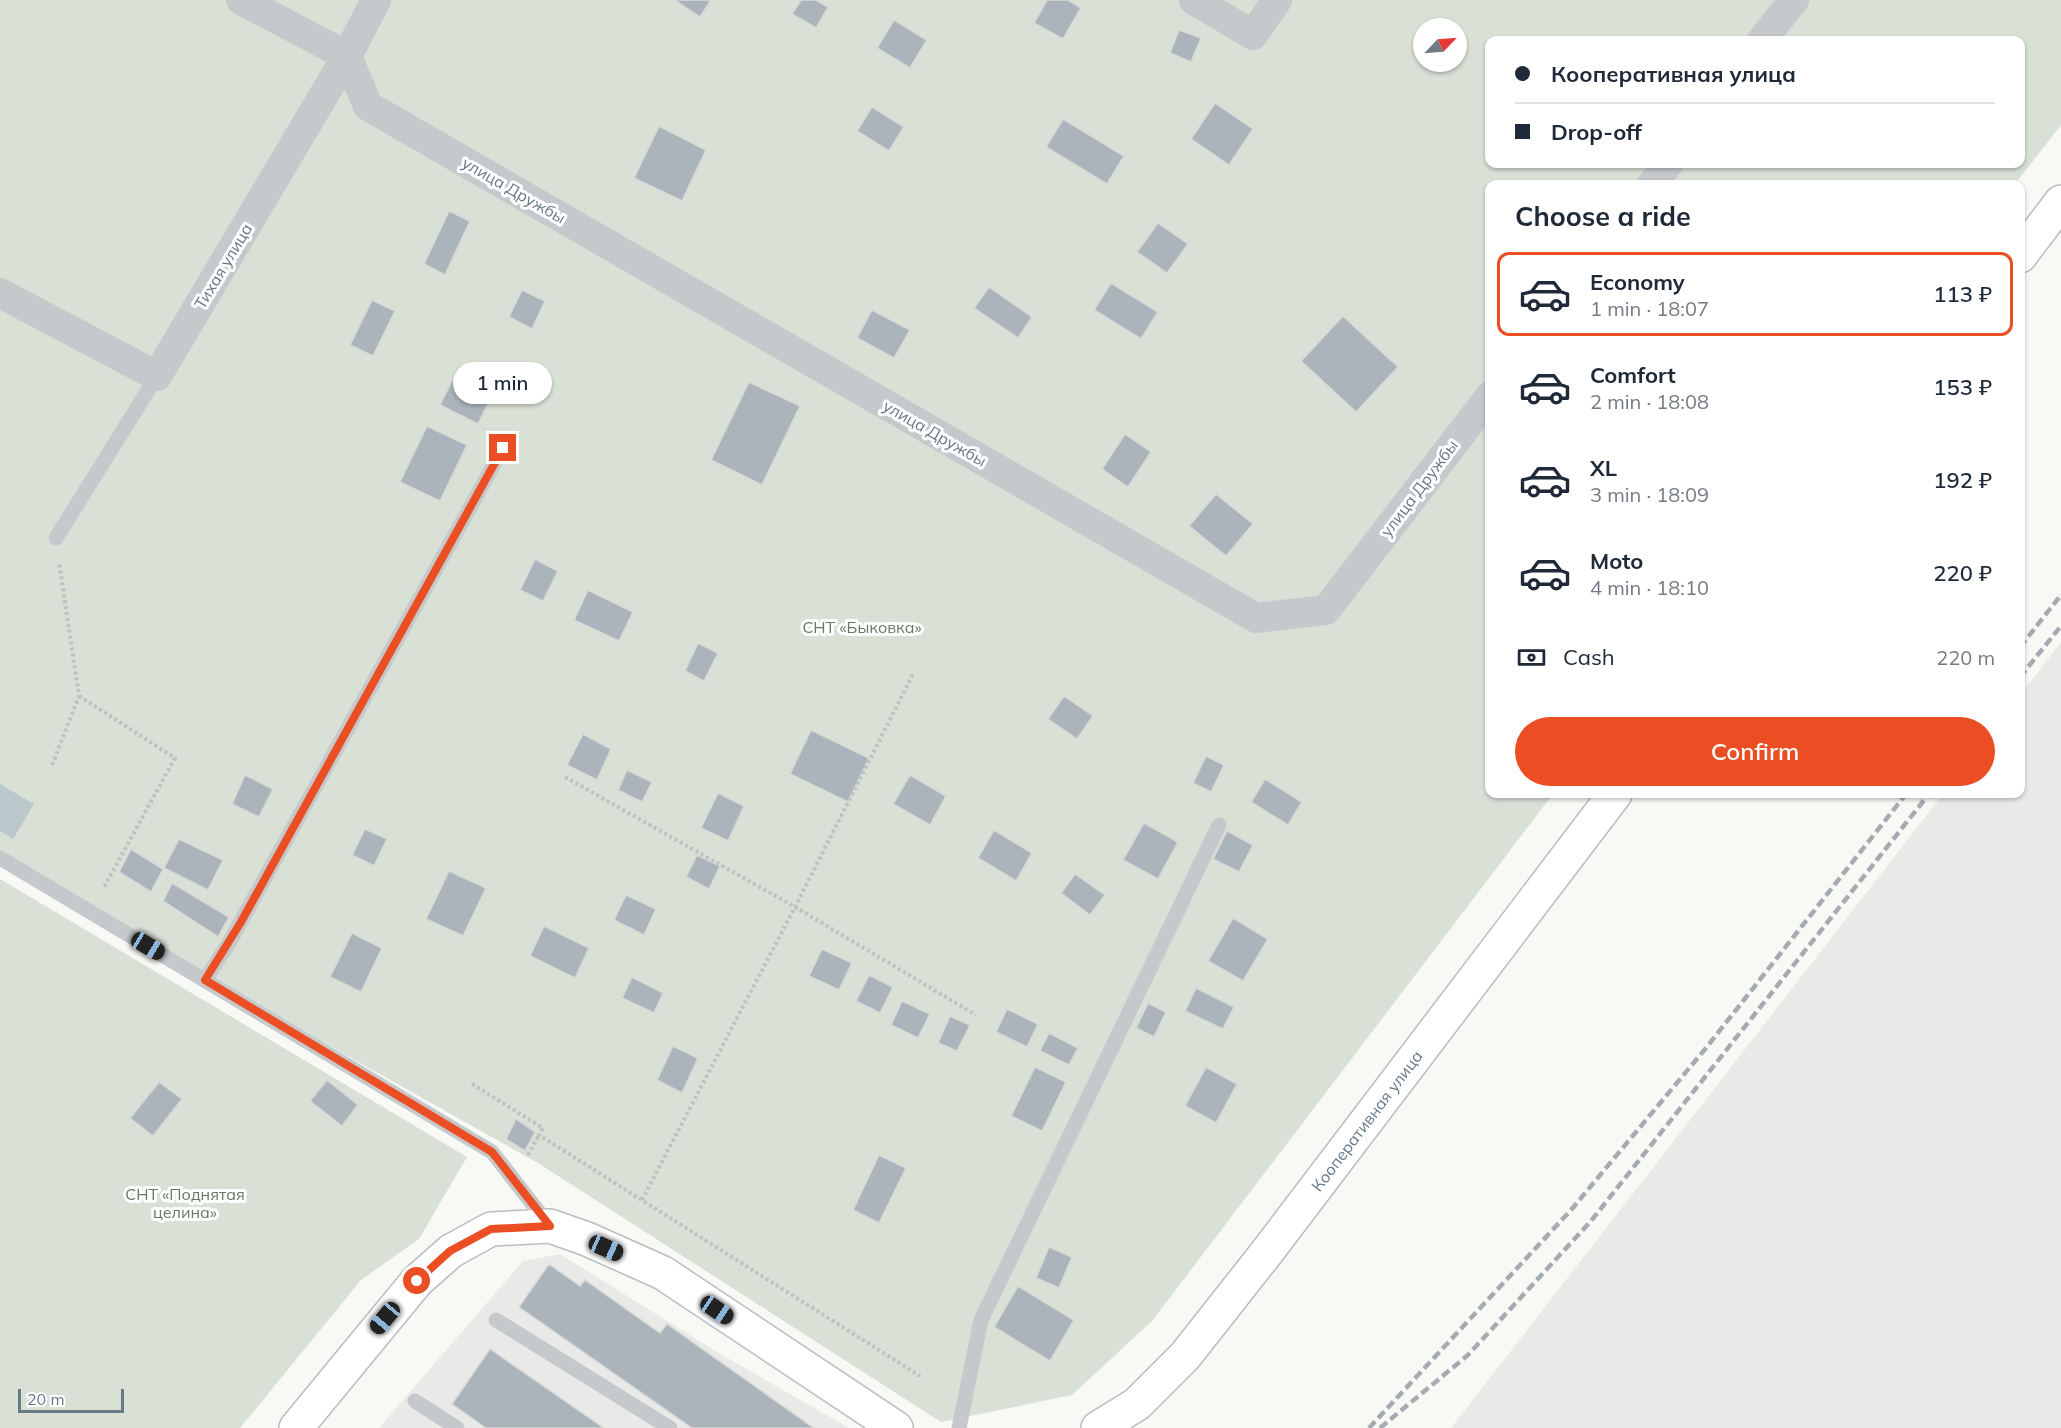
<!DOCTYPE html>
<html lang="en">
<head>
<meta charset="utf-8">
<style>
	:root { --surface:#fff; --page:#f2f2f3; --text:#1f2937; --muted:#747a83; --line:#e0e1e3; --accent:#ea4e22 }
	body { margin:0; font-family:Mulish,sans-serif; background:var(--page); color:var(--text); height:100vh; display:flex; flex-direction:column; font-size:22px; white-space:nowrap }
	* { box-sizing:border-box; margin:0 }
	p { font-size:20px; color:var(--muted) }
	.icon { flex:none; width:33px; height:33px; fill:none; stroke:currentColor; stroke-width:2; stroke-linecap:round; stroke-linejoin:round }
	.map { position:relative; flex:1; overflow:hidden }
	.sheet { position:absolute; left:1485px; top:180px; width:540px; height:618px; display:flex; flex-direction:column; background:var(--surface); border-radius:12px; box-shadow:0 2px 4px #0004 }
	.sheet>* { flex:none }
	.top-card { position:absolute; left:1485px; top:36px; width:540px; height:132px; border-radius:12px; box-shadow:0 2px 4px #0004; display:grid; align-content:center; height:132px; padding:0 30px; background:var(--surface) }
	.needle { width:39px; rotate:65deg }
	.fabs { position:absolute; left:1413px; top:18px; display:grid; gap:12px }
	.fabs a { display:grid; place-items:center; width:54px; height:54px; border-radius:50%; background:var(--surface); box-shadow:0 2px 4px #0004; font-size:30px }
	.scale { position:absolute; left:18px; bottom:15px; width:106px; box-sizing:border-box; padding-left:6px; border:3px solid #657987; border-top:0; font-size:16px; line-height:21px; white-space:nowrap; color:#657987; -webkit-text-stroke:4px #fff; paint-order:stroke }
	.end { position:absolute; width:27px; height:27px; margin:-14px; border:8px solid #ea4e22; background:#fff; box-shadow:0 0 0 3px #fff }
	.from { border-radius:50% }
	.bubble { position:absolute; height:42px; border-radius:21px; background:var(--surface); box-shadow:0 2px 4px #0004; font-size:20px; font-weight:600; line-height:42px; text-align:center }
	.car { position:absolute; width:18px; height:36px; margin:-18px -9px; border-radius:8px; box-shadow:0 0 4px 2px #0007; background:linear-gradient(#222 24%,#8ab4d8 0 40%,#222 0 76%,#8ab4d8 0 86%,#222 0) }
	.top-card b { display:flex; align-items:center; gap:21px; height:57px; font-size:22px }
	.top-card b+b { border-top:2px solid var(--line) }
	.top-card i { width:15px; height:15px; background:var(--text) }
	ul { padding:0; list-style:none }
	li { display:flex; align-items:center; gap:18px; height:84px; margin:0 12px 9px; padding:0 18px; border:3px solid transparent; border-radius:12px }
	li div { flex:1 }
	li b { display:block; font-size:22px }
	li em { font-style:normal; font-weight:600 }
	li.current { border-color:var(--accent) }
	li>.icon { width:54px; height:54px; stroke-width:1.5 }
	h2 { padding:0 30px; font-size:27px; line-height:72px }
	.pay { display:flex; align-items:center; gap:15px; height:66px; padding:0 30px; font-size:22px }
	.pay p { margin-inline-start:auto }
	.action { display:flex; gap:12px; margin-top:auto; padding:12px 30px }
	.action a { flex:1; height:69px; border-radius:36px; background:var(--accent); color:#fff; font-size:24px; font-weight:600; line-height:69px; text-align:center }
	.map>svg:first-child { display:block }
	.built { fill:#e9e9e8 }
	.green { fill:#d9e0d6; fill-rule:evenodd }
	.water { fill:#bbc8cb }
	.building { fill:#abb4ba; stroke:#d9d9d7; stroke-width:1.5 }
	.lines { fill:none; stroke-linecap:round; stroke-linejoin:round }
	.secondary-casing { stroke:#b7bdc1; stroke-width:36 }
	.path { stroke:#bec1c3; stroke-width:4; stroke-dasharray:3 3; stroke-linecap:butt }
	.lane { stroke:#c5c9cc; stroke-width:15 }
	.street { stroke:#c5c9cc; stroke-width:30 }
	.secondary { stroke:#fff; stroke-width:33 }
	.rail { stroke:#a5acb1; stroke-width:4.5; stroke-dasharray:9 4.5; stroke-linecap:butt }
	.route { stroke:#ea4e22; stroke-width:8 }
	.labels { text-anchor:middle; stroke-width:6; stroke-linejoin:round; paint-order:stroke }
	.street-label { font-size:16px; fill:#657987; stroke:#fff }
	.park-label { font-size:16px; fill:#667961; stroke:#fff }
</style>
</head>
<body>
<div class="map">
<svg width="2061" height="1428" viewBox="0 0 2061 1428">
	<rect width="100%" height="100%" fill="#f8f8f5"/>
	<g class="built">
		<path d="M2061,642V1428H1451L1943,794H2020L2021,694Z"/>
		<path d="M560,1254L717,1352L849,1428H379L523,1261Z"/>
	</g>
	<g class="green">
		<path d="M0,0H2061V125L2015,184H1490V794H1553L1152,1321L1072,1395L941,1422L538,1163L0,861ZM1424,28H1456V62H1424ZM1490,40H2020V164H1490Z"/>
		<path d="M0,879L467,1157L419,1239L361,1280L240,1428H0Z"/>
	</g>
	<path class="water" d="M0,784L34,804L13,839L0,831Z"/>
	<g class="building">
		<path d="M677,0H711L700,17L676,1Z"/>
		<path d="M801,0H816L828,7L816,28L792,14Z"/>
		<path d="M1047,0H1068L1081,8L1063,39L1034,23Z"/>
		<path d="M894,20L927,40L910,68L877,48Z"/>
		<path d="M1179,30L1201,38L1191,62L1170,53Z"/>
		<path d="M1215,103L1253,129L1229,165L1191,139Z"/>
		<path d="M872,107L904,127L889,151L857,131Z"/>
		<path d="M1063,119L1124,156L1107,184L1046,147Z"/>
		<path d="M659,126L706,150L682,201L634,178Z"/>
		<path d="M449,211L470,221L445,275L424,264Z"/>
		<path d="M1158,223L1188,244L1167,273L1137,252Z"/>
		<path d="M1111,283L1158,312L1141,339L1094,310Z"/>
		<path d="M989,287L1032,317L1018,338L974,308Z"/>
		<path d="M522,290L545,301L532,329L509,317Z"/>
		<path d="M372,300L395,311L373,356L350,345Z"/>
		<path d="M872,310L910,330L894,358L857,338Z"/>
		<path d="M1343,316L1398,367L1356,412L1301,361Z"/>
		<path d="M459,367L497,385L478,424L440,405Z"/>
		<path d="M749,382L800,406L762,485L711,460Z"/>
		<path d="M427,426L467,445L440,501L400,482Z"/>
		<path d="M1125,434L1151,452L1128,487L1102,469Z"/>
		<path d="M1216,494L1253,524L1226,556L1189,526Z"/>
		<path d="M535,559L558,571L543,601L520,590Z"/>
		<path d="M588,590L633,612L619,641L574,620Z"/>
		<path d="M698,643L718,653L704,681L685,671Z"/>
		<path d="M1064,696L1093,716L1077,739L1048,719Z"/>
		<path d="M811,730L869,758L848,802L790,774Z"/>
		<path d="M583,734L611,749L597,780L567,765Z"/>
		<path d="M1206,756L1224,765L1211,792L1193,783Z"/>
		<path d="M627,770L652,782L642,802L618,790Z"/>
		<path d="M245,775L273,789L259,817L232,804Z"/>
		<path d="M910,775L946,796L930,825L893,804Z"/>
		<path d="M1265,779L1302,802L1288,825L1251,802Z"/>
		<path d="M718,793L744,806L728,841L701,828Z"/>
		<path d="M1144,823L1178,842L1158,879L1123,860Z"/>
		<path d="M365,829L387,839L374,866L352,855Z"/>
		<path d="M994,830L1032,853L1016,881L978,858Z"/>
		<path d="M1227,831L1253,845L1239,872L1213,859Z"/>
		<path d="M179,839L223,860L208,890L164,868Z"/>
		<path d="M131,849L163,869L151,892L119,872Z"/>
		<path d="M697,855L720,866L709,889L686,877Z"/>
		<path d="M449,871L486,888L463,936L426,919Z"/>
		<path d="M1075,874L1105,895L1090,915L1061,893Z"/>
		<path d="M172,883L229,917L218,937L163,901Z"/>
		<path d="M626,895L656,909L644,935L614,920Z"/>
		<path d="M1233,918L1268,939L1243,981L1208,961Z"/>
		<path d="M544,926L589,948L575,978L530,956Z"/>
		<path d="M352,933L382,948L361,992L330,977Z"/>
		<path d="M822,949L852,963L839,990L809,976Z"/>
		<path d="M869,975L893,987L880,1013L856,1001Z"/>
		<path d="M632,977L663,993L654,1013L622,998Z"/>
		<path d="M1196,988L1234,1007L1223,1029L1185,1011Z"/>
		<path d="M902,1001L930,1014L918,1038L891,1025Z"/>
		<path d="M1148,1003L1166,1012L1154,1037L1136,1028Z"/>
		<path d="M1007,1009L1038,1024L1027,1047L996,1032Z"/>
		<path d="M950,1016L970,1025L957,1051L938,1043Z"/>
		<path d="M1049,1033L1078,1048L1069,1065L1040,1051Z"/>
		<path d="M673,1046L698,1058L682,1093L657,1080Z"/>
		<path d="M1035,1067L1066,1082L1042,1131L1011,1116Z"/>
		<path d="M1206,1067L1237,1084L1216,1123L1185,1106Z"/>
		<path d="M327,1080L358,1105L342,1126L310,1101Z"/>
		<path d="M159,1082L182,1099L153,1136L130,1118Z"/>
		<path d="M516,1119L535,1132L525,1151L506,1139Z"/>
		<path d="M879,1155L906,1168L879,1223L853,1210Z"/>
		<path d="M1049,1247L1072,1257L1059,1288L1036,1278Z"/>
		<path d="M549,1264L580,1286L585,1280L660,1333L667,1324L814,1428H692L519,1307Z"/>
		<path d="M1018,1286L1074,1320L1050,1361L994,1327Z"/>
		<path d="M490,1349L604,1428H486L452,1404Z"/>
	</g>
	<g class="lines">
		<defs>
			<g id="secondary">
				<path d="M2020,256L2061,202"/>
				<path d="M296,1428L417,1281L451,1251L491,1229L550,1226L587,1239L663,1273L896,1428"/>
				<path id="s1" d="M1098,1428L1137,1404L1185,1356L1267,1252L1615,794"/>
			</g>
		</defs>
		<use href="#secondary" class="secondary-casing"/>
		<g class="path">
			<path d="M79,696L175,758L103,889"/>
			<path d="M52,765L79,696L59,562"/>
			<path d="M565,777L795,907L976,1015"/>
			<path d="M472,1084L543,1128L539,1135L920,1376"/>
			<path d="M528,1155L539,1135"/>
			<path d="M642,1200L795,907L914,672"/>
		</g>
		<g class="lane">
			<path d="M56,538L157,376"/>
			<path d="M0,858L492,1152L549,1225"/>
			<path d="M205,980L229,943L503,448"/>
			<path d="M496,1320L670,1428"/>
			<path d="M415,1401L457,1428"/>
			<path d="M959,1428L981,1320L1219,825"/>
		</g>
		<g class="street">
			<path d="M241,0L347,56L368,106L1256,618L1326,610L1490,396"/>
			<path d="M1194,0L1253,35L1277,0"/>
			<path d="M1762,40L1794,0"/>
			<path d="M1652,184L1668,164"/>
			<path d="M0,293L157,376L347,56L376,0"/>
		</g>
		<use href="#secondary" class="secondary"/>
		<g class="rail">
			<path d="M2020,647L2061,595"/>
			<path d="M2020,677L2061,626"/>
			<path d="M1369,1428L1571,1210L1706,1048L1906,794"/>
			<path d="M1380,1428L1468,1355L1591,1221L1929,794"/>
		</g>
	</g>
	<g class="lines">
		<path class="route" d="M417,1281L450,1251L491,1229L550,1226L492,1152L205,980L241,922L503,448"/>
	</g>
	<g class="labels">
		<g class="street-label">
			<text transform="translate(514 190) rotate(30)" y="6">улица Дружбы</text>
			<text transform="translate(223 266) rotate(-59)" y="6">Тихая улица</text>
			<text transform="translate(935 433) rotate(30)" y="6">улица Дружбы</text>
			<text transform="translate(1419 488) rotate(-53)" y="6">улица Дружбы</text>
			<text dy="6" stroke="none"><textPath href="#s1" startOffset="411">Кооперативная улица</textPath></text>
		</g>
		<g class="park-label">
			<text x="862" y="633">СНТ «Быковка»</text>
			<text x="185" y="1200">СНТ «Поднятая<tspan x="185" dy="18">целина»</tspan></text>
		</g>
	</g>
</svg>
<div class="fabs">
<a><svg class="needle" viewBox="-14 -14 28 28"><path d="M0-13l5 13h-10z" fill="#e53935"/><path d="M0 13l5-13h-10z" fill="#747a83"/></svg></a>
</div>
<div class="scale">20 m</div>
<i class="end from" style="left:417px;top:1281px"></i>
<i class="end" style="left:503px;top:448px"></i>
<div class="bubble" style="left:453px;top:362px;width:99px">1 min</div>
<i class="car" style="left:148px;top:946px;rotate:121deg"></i>
<i class="car" style="left:606px;top:1248px;rotate:114deg"></i>
<i class="car" style="left:717px;top:1310px;rotate:124deg"></i>
<i class="car" style="left:385px;top:1318px;rotate:220deg"></i>
<div class="top-card">
<b><i class="from"></i>Кооперативная улица</b>
<b><i></i>Drop-off</b>
</div>
<section class="sheet">
<h2>Choose a ride</h2>
<ul>
<li class="current"><svg class="icon" aria-label="car" viewBox="0 0 24 24"><path d="M5 17H2v-5l4-1 3-4h7l3 4 3 1v5h-3M9 17h6M6 11h13"/><circle cx="7" cy="17" r="2"/><circle cx="17" cy="17" r="2"/></svg><div><b>Economy</b><p>1 min · 18:07</p></div><em>113 ₽</em></li>
<li><svg class="icon" aria-label="car" viewBox="0 0 24 24"><path d="M5 17H2v-5l4-1 3-4h7l3 4 3 1v5h-3M9 17h6M6 11h13"/><circle cx="7" cy="17" r="2"/><circle cx="17" cy="17" r="2"/></svg><div><b>Comfort</b><p>2 min · 18:08</p></div><em>153 ₽</em></li>
<li><svg class="icon" aria-label="car" viewBox="0 0 24 24"><path d="M5 17H2v-5l4-1 3-4h7l3 4 3 1v5h-3M9 17h6M6 11h13"/><circle cx="7" cy="17" r="2"/><circle cx="17" cy="17" r="2"/></svg><div><b>XL</b><p>3 min · 18:09</p></div><em>192 ₽</em></li>
<li><svg class="icon" aria-label="car" viewBox="0 0 24 24"><path d="M5 17H2v-5l4-1 3-4h7l3 4 3 1v5h-3M9 17h6M6 11h13"/><circle cx="7" cy="17" r="2"/><circle cx="17" cy="17" r="2"/></svg><div><b>Moto</b><p>4 min · 18:10</p></div><em>220 ₽</em></li>
</ul>
<div class="pay"><svg class="icon" aria-label="cash" viewBox="0 0 24 24"><path d="M3 7h18v10H3z"/><circle cx="12" cy="12" r="2"/></svg>Cash<p>220 m</p></div>
<div class="action"><a>Confirm</a></div>
</section>
</div>
</body>
</html>
